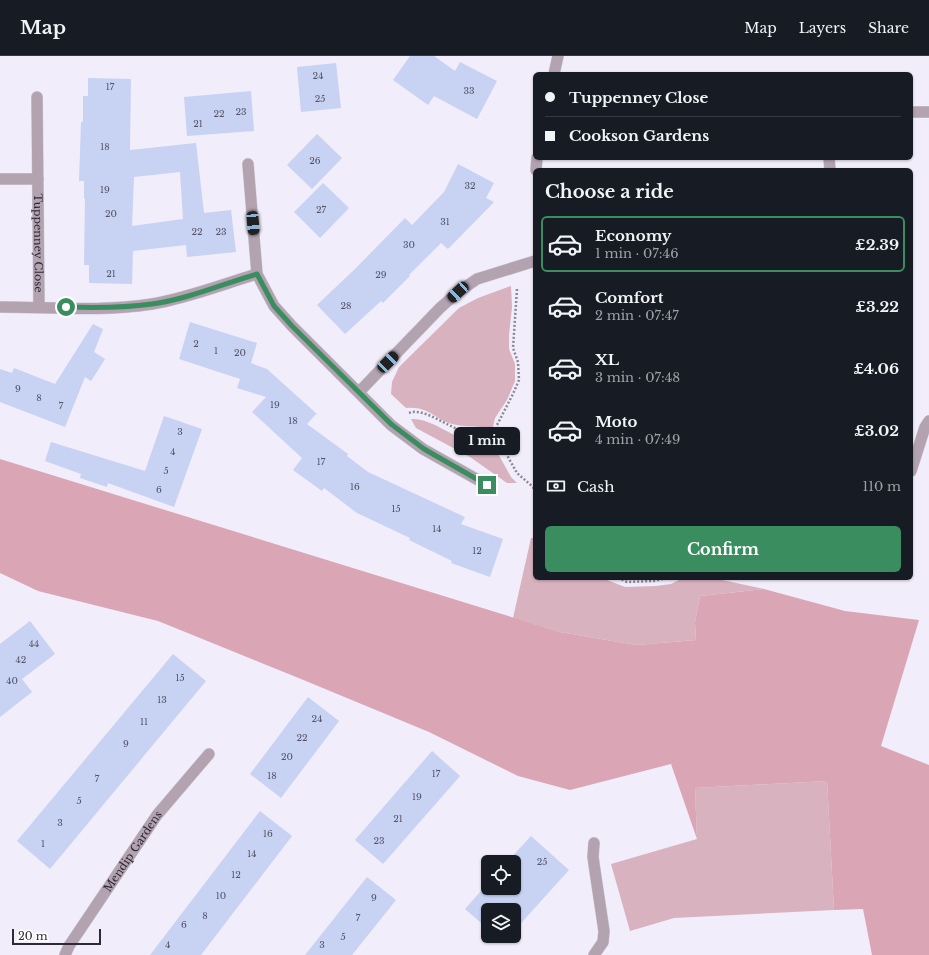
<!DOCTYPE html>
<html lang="en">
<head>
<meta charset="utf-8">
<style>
	:root { --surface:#171b24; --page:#20242c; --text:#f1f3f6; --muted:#9ea1a6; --line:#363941; --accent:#3a8d5f }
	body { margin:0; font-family:"Libre Baskerville",serif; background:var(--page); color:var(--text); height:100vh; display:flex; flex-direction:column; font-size:15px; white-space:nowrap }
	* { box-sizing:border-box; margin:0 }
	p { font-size:13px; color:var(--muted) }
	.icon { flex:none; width:22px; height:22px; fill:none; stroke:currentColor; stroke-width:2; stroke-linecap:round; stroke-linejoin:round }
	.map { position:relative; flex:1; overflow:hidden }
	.side { position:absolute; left:533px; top:112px; width:380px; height:412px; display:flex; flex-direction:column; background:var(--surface); border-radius:6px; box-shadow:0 1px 3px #0004 }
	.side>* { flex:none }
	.top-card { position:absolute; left:533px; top:16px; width:380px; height:88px; border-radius:6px; box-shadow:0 1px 3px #0004; display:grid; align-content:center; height:88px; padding:0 12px; background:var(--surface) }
	.controls { position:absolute; left:481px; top:799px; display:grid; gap:8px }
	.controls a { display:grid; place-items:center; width:40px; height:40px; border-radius:6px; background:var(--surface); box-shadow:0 1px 3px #0004; font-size:20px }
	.scale { position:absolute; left:12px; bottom:10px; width:89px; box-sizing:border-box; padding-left:4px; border:2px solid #2e2936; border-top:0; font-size:11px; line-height:14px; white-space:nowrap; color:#2e2936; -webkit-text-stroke:3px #fff; paint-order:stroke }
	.end { position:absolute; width:18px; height:18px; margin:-9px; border:5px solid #3a8d5f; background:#fff; box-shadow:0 0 0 2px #fff }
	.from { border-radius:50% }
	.bubble { position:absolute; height:28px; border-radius:6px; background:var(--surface); box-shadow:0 1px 3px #0004; font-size:13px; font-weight:700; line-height:28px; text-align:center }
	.car { position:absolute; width:12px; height:24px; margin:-12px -6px; border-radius:5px; box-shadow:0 0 3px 1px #0007; background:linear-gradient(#222 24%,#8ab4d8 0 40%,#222 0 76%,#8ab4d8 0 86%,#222 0) }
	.top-card b { display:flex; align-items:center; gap:14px; height:38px; font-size:15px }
	.top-card b+b { border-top:1px solid var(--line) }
	.top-card i { width:10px; height:10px; background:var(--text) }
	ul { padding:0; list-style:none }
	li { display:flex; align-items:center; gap:12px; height:56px; margin:0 8px 6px; padding:0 4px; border:2px solid transparent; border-radius:6px }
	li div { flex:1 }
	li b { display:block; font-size:15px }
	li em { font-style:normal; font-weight:700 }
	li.current { border-color:var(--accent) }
	li>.icon { width:36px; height:36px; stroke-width:1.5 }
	h2 { padding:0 12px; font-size:18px; line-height:48px }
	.pay { display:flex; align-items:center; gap:10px; height:44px; padding:0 12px; font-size:15px }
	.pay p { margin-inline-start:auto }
	.button { display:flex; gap:8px; margin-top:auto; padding:8px 12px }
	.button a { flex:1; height:46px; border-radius:6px; background:var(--accent); color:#fff; font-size:16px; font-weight:700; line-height:46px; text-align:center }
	header { display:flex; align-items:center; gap:24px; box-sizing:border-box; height:56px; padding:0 20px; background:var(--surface); border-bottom:1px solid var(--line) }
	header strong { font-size:19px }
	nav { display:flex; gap:22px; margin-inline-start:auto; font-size:14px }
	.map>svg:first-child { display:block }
	.green { fill:#d8b2be }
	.forest { fill:#daa6b6 }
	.building { fill:#c8d2f3; fill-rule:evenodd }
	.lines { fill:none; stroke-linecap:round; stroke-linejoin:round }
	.minor-casing { stroke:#cecad7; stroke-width:12 }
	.path { stroke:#8d8895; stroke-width:2.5; stroke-dasharray:2 2; stroke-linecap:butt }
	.minor { stroke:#b3a2b0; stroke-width:11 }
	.route { stroke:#3a8d5f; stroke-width:5 }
	.labels { text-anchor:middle; stroke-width:4; stroke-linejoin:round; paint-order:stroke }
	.number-label { font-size:9px; fill:#545365 }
	.street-label { font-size:11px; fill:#2e2936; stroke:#fff }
</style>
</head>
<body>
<header>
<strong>Map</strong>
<nav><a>Map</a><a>Layers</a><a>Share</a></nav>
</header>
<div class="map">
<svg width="929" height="899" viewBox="0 0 929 899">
	<rect width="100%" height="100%" fill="#f1edfa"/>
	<g class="green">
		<path d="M511,230L512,251L509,279V293L515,308V325L507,344L495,362L493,371C480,371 465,371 452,368C434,363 429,350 406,352L391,338L392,326L399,311L459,252L478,242Z"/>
		<path d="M411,363C427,362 443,374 457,380C468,385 479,385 491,385L511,421L517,427H507L470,401L416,372Z"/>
		<path d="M531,482H535V522H602L625,531L656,530L671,528L683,522H713L764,533L700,540L695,566L696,584L636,589L560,576L513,562Z"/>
		<path d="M827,725L834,854L674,862L630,875L611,808L697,783L695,732Z"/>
	</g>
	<path class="forest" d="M0,403L560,576L636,589L696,584L695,566L700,540L764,533L845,555L919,564L881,690L929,709V899H872L863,853L834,854L827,725L695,732L697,783L671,708L570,734L518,720L429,676L301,623L158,565L38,535L0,517Z"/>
	<g class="building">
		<path d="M410,0H434L455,15L460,6L497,25L477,63L434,40L428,49L393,24Z"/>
		<path d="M336,7L341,52L301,56L297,11Z"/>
		<path d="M88,22L131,23L130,94L196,87L204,157L231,154L236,196L187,201L186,189L133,195L132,228L89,227V209H84L85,143L84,142V125H79L81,66H83V40H88ZM180,116L183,163L132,170L134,121Z"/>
		<path d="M251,35L254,75L187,80L184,41Z"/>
		<path d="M317,78L342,102L312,133L287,109Z"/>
		<path d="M458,108L494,127L486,142L494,146L448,193L441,187L409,219L410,220L383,247L381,245L345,278L317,249L355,213L405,162L412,169L444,136Z"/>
		<path d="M323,127L349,152L320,182L294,156Z"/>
		<path d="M190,266L257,287L251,307L267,313L318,359L316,358L307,368L348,398L347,400L368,416L465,461L461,468L503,483L490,521L451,507L452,505L409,484L410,482L357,457L324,432L322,435L293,414L302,402L252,356L266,341L237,332L240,323L179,303Z"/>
		<path d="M93,268L103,273L94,296L105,303L91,325L85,321L65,371L0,346V313L12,317L14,312L55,328Z"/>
		<path d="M164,360L202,373L174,451L108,427L107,431L80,422L81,418L45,405L51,386L145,415Z"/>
		<path d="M30,565L55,598L22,623L32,636L0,661V588Z"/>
		<path d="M173,598L206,625L50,813L17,785Z"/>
		<path d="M308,641L339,665L281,742L250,718Z"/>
		<path d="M432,695L460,720L383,808L355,784Z"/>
		<path d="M260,755L292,780L201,899H150Z"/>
		<path d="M531,780L569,814L514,875V854H488V873L465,853L488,827V832H514V806H507Z"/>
		<path d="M367,821L396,844L352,899H305Z"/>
	</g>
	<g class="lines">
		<defs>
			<g id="minor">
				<path d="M554,18L558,0"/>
				<path id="s1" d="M37,41L39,251"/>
				<path d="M911,56H929"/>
				<path d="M829,102L830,114"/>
				<path d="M248,108L257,218L274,250L292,270L391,369L423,393L487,429"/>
				<path d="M536,114L537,102"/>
				<path d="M0,123H38"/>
				<path d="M0,251C50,251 102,256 152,248C188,242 223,228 257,218"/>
				<path d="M359,336L440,252L458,236L477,223L535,205"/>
				<path d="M911,415L925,371L929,365"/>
				<path d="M594,787L593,801L595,815L604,875L603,886L594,899"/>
				<path id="s2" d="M65,899L69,890L157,759L209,698"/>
			</g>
		</defs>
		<use href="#minor" class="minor-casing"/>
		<g class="path">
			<path d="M517,233L513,292L518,306L519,324L513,338L497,369L498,383L517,417L533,431L535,436"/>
			<path d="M409,357C423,351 446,370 461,374C473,378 485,378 498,377"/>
			<path d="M618,522L627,526L654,525L667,522"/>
		</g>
		<use href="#minor" class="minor"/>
	</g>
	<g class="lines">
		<path class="route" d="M66,251C95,252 123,252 152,248C188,243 222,228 257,218L274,250L292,270L391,368L424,393L487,429"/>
	</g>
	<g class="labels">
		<g class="number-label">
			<text x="318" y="23">24</text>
			<text x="110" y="34">17</text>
			<text x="469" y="38">33</text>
			<text x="320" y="46">25</text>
			<text x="241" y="59">23</text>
			<text x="219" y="61">22</text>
			<text x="198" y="71">21</text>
			<text x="105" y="94">18</text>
			<text x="315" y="108">26</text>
			<text x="470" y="133">32</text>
			<text x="105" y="137">19</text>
			<text x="321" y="157">27</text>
			<text x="111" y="161">20</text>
			<text x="445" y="169">31</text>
			<text x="197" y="179">22</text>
			<text x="221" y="179">23</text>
			<text x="409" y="192">30</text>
			<text x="111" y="221">21</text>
			<text x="381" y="222">29</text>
			<text x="346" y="253">28</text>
			<text x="196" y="291">2</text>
			<text x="216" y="298">1</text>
			<text x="240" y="300">20</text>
			<text x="18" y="336">9</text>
			<text x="39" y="345">8</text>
			<text x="275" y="352">19</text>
			<text x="61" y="353">7</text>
			<text x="293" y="368">18</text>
			<text x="180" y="379">3</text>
			<text x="173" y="399">4</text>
			<text x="321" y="409">17</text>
			<text x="166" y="418">5</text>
			<text x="355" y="434">16</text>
			<text x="159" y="437">6</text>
			<text x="396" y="456">15</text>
			<text x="437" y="476">14</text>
			<text x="477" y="498">12</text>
			<text x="34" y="591">44</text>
			<text x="21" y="607">42</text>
			<text x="180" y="625">15</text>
			<text x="12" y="628">40</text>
			<text x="162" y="647">13</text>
			<text x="317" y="666">24</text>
			<text x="144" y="669">11</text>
			<text x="302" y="685">22</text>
			<text x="126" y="691">9</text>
			<text x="287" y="704">20</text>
			<text x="436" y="721">17</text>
			<text x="272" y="723">18</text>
			<text x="97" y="726">7</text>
			<text x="417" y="744">19</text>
			<text x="79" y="748">5</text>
			<text x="398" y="766">21</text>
			<text x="60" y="770">3</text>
			<text x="268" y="781">16</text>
			<text x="379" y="788">23</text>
			<text x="43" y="791">1</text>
			<text x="252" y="801">14</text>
			<text x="542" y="809">25</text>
			<text x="236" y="822">12</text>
			<text x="221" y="843">10</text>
			<text x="374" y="845">9</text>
			<text x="205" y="863">8</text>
			<text x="358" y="865">7</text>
			<text x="184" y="872">6</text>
			<text x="343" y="884">5</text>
			<text x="168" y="892">4</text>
			<text x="322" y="892">3</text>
		</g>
		<g class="street-label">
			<text dy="4" stroke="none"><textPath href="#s1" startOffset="146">Tuppenney Close</textPath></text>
			<text dy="4" stroke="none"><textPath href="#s2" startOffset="124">Mendip Gardens</textPath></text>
		</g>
	</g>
</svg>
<div class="controls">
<a><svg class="icon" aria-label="locate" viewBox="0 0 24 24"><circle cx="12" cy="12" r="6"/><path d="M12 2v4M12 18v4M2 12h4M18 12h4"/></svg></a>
<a><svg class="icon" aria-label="layers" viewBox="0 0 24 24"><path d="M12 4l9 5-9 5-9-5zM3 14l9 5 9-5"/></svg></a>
</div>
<div class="scale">20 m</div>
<i class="end from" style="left:66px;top:251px"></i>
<i class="end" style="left:487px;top:429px"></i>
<div class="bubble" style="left:454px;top:371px;width:66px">1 min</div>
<i class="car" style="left:253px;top:167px;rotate:175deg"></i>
<i class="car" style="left:458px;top:236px;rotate:227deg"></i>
<i class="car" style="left:388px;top:306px;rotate:45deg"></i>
<div class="top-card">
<b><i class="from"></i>Tuppenney Close</b>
<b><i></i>Cookson Gardens</b>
</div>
<section class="side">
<h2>Choose a ride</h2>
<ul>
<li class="current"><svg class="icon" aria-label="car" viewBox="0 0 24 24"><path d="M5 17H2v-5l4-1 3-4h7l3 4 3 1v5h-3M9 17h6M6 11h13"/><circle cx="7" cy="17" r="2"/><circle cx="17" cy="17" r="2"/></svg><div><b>Economy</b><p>1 min · 07:46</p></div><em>£2.39</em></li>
<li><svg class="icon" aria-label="car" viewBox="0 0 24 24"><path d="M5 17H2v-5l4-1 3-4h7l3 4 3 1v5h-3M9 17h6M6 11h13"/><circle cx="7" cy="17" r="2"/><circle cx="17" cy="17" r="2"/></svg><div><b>Comfort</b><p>2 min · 07:47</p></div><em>£3.22</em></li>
<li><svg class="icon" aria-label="car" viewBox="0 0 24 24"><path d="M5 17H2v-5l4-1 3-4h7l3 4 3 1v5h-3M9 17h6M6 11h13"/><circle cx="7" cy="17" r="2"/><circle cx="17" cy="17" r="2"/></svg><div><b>XL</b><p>3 min · 07:48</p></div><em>£4.06</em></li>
<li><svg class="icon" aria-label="car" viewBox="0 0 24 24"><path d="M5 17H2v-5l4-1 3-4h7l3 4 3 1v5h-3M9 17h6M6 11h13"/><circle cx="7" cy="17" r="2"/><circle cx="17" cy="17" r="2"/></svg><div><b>Moto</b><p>4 min · 07:49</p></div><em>£3.02</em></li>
</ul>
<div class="pay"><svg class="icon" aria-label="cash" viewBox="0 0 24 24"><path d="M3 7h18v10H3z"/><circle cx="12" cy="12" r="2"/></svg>Cash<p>110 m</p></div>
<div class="button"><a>Confirm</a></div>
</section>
</div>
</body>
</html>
